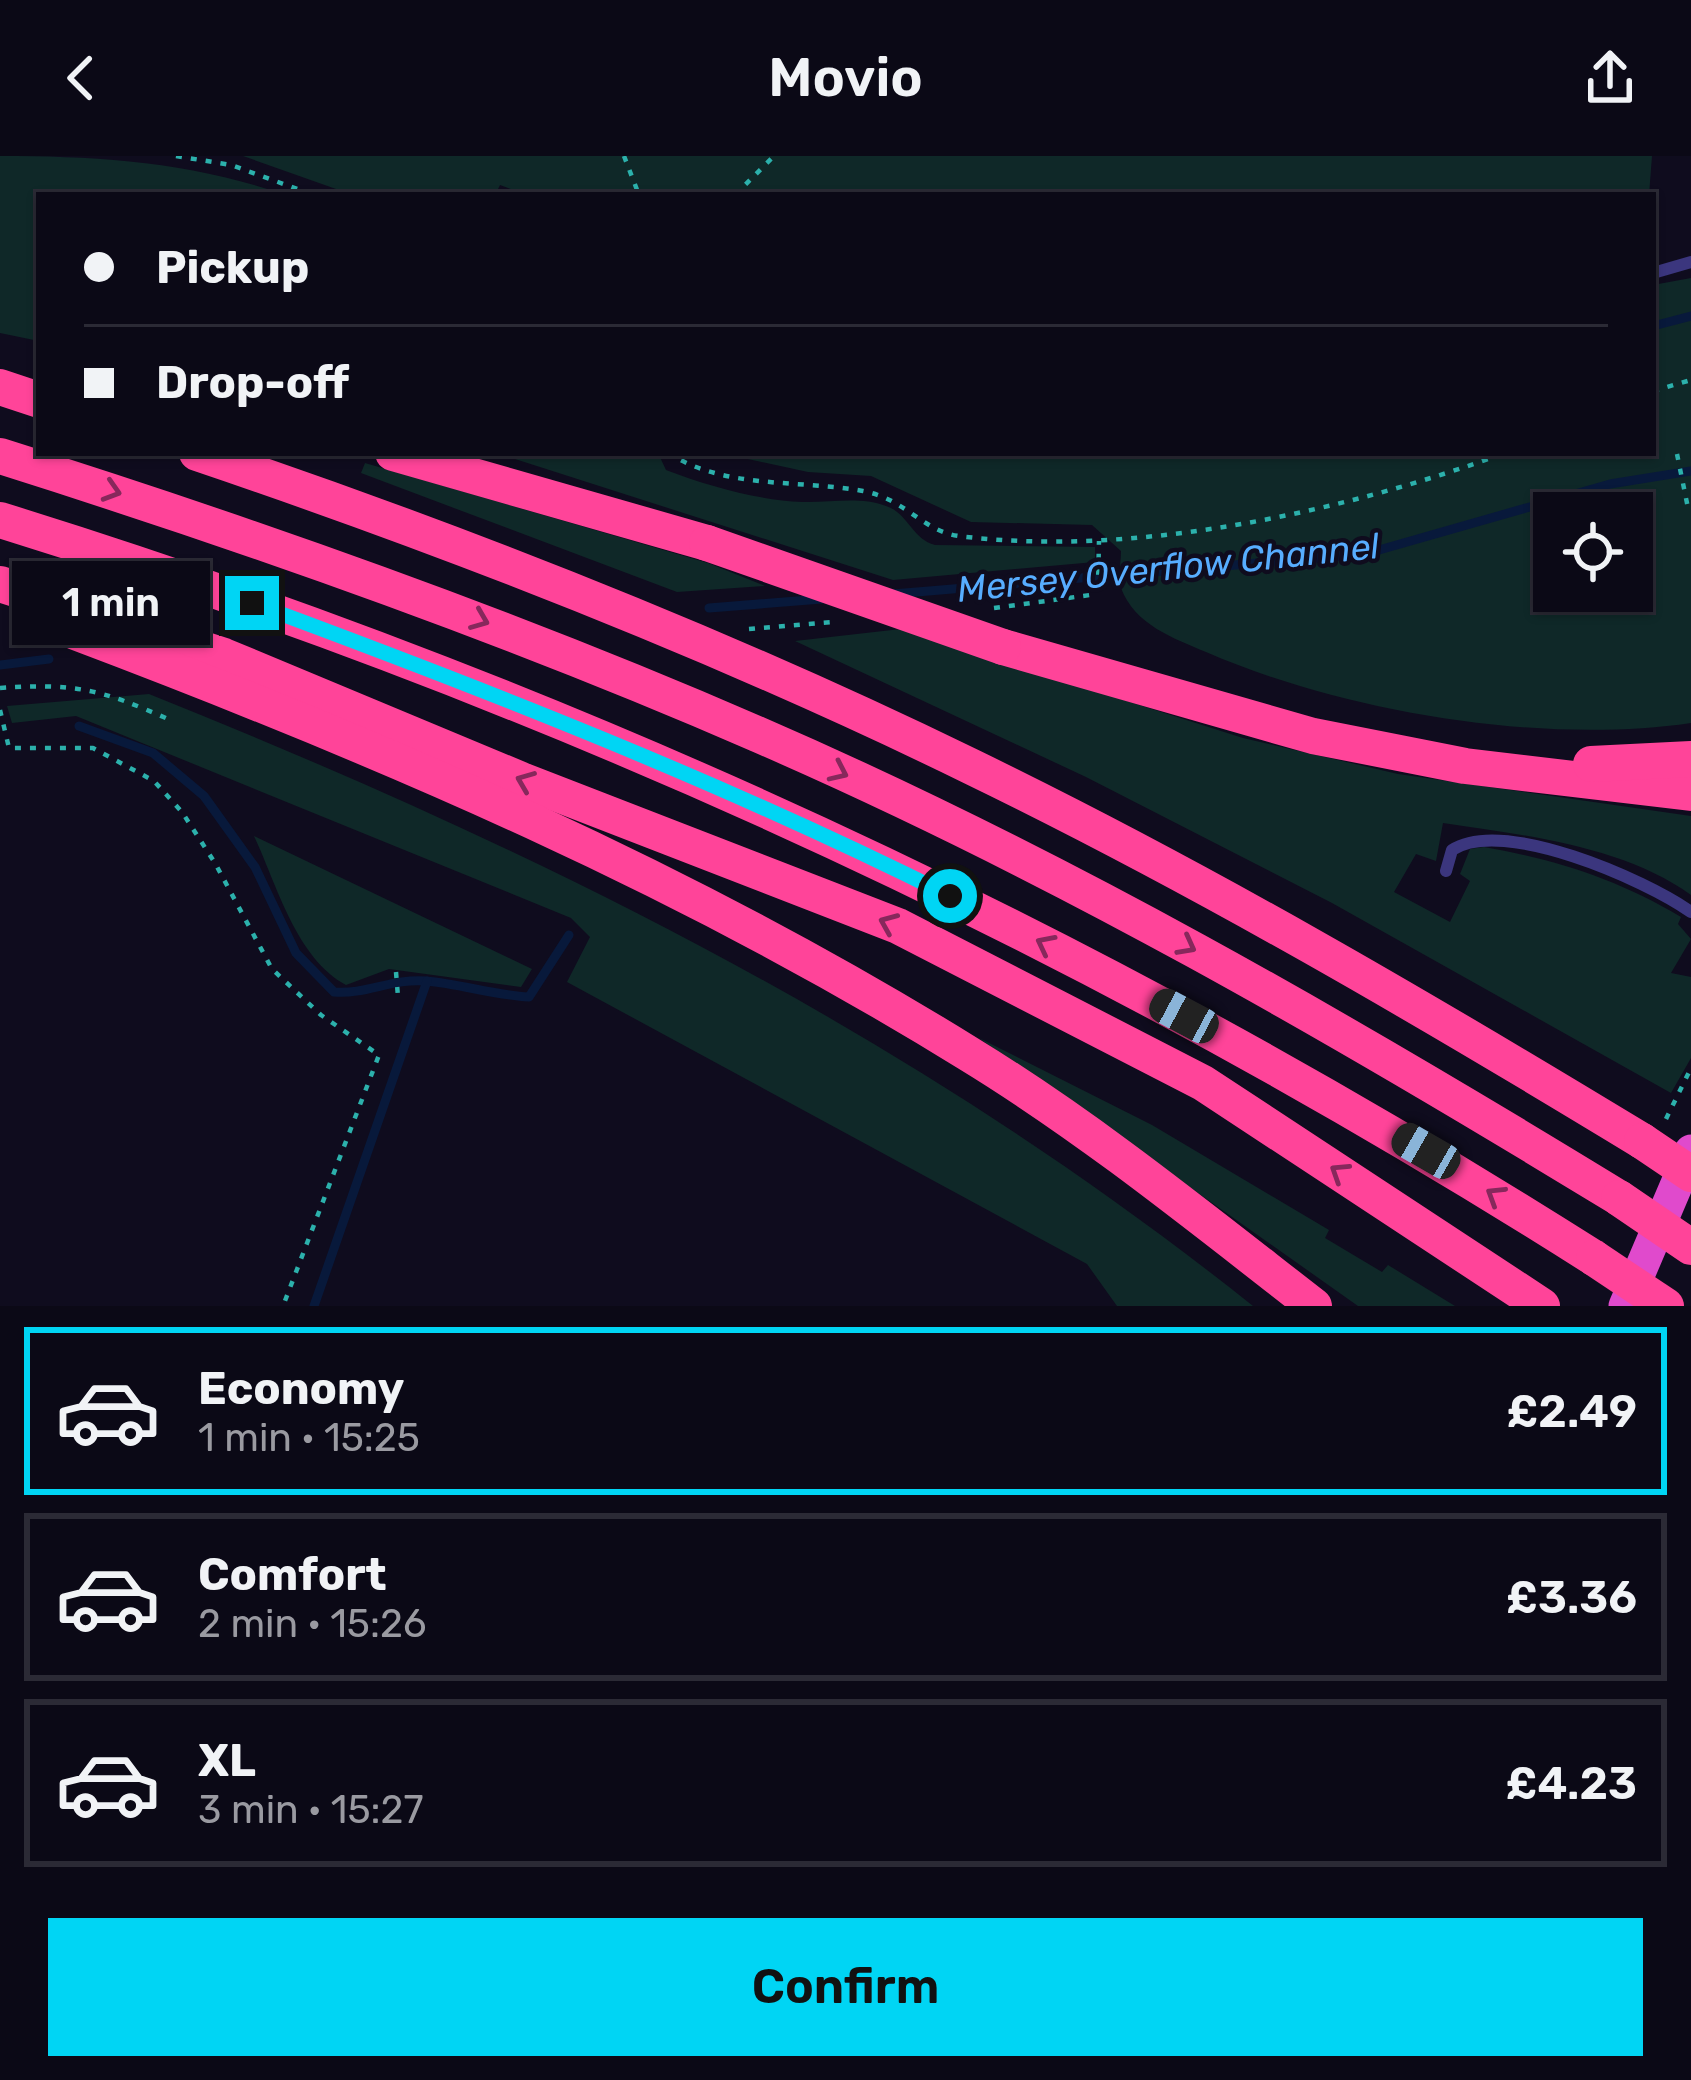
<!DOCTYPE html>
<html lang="en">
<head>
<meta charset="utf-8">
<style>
	:root { --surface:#0b0916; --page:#191723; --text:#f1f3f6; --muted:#9a9aa1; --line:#2b2a35; --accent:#00d5f4 }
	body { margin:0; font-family:Rubik,sans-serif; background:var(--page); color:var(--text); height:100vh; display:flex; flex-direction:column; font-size:45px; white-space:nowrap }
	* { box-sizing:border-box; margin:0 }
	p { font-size:39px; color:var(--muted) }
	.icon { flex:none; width:66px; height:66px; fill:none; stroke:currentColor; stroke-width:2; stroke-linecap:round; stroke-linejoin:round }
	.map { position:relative; height:1150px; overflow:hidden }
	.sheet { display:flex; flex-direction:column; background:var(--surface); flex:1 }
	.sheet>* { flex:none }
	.hud { position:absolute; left:36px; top:36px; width:1620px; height:264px; border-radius:0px; box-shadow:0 3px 9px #0004,0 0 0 3px var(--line); display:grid; align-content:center; height:264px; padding:0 48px; background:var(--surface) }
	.buttons { position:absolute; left:1533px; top:336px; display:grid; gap:24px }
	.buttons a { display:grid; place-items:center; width:120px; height:120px; border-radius:0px; background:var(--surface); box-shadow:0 3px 9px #0004,0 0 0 3px var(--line); font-size:60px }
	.end { position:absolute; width:54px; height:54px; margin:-27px; border:15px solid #00d5f4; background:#111; box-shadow:0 0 0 6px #111 }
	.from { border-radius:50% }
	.bubble { position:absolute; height:84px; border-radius:0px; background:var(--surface); box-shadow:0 3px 9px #0004,0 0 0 3px var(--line); font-size:39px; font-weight:600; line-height:84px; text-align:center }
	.car { position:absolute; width:36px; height:72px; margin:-36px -18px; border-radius:15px; box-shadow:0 0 9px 3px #0007; background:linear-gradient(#222 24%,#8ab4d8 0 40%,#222 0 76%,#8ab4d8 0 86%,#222 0) }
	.hud b { display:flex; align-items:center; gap:42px; height:114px; font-size:45px }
	.hud b+b { border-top:3px solid var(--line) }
	.hud i { width:30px; height:30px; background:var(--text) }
	ul { padding:21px 0 0; list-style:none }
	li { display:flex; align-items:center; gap:36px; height:168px; margin:0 24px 18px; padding:0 24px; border:6px solid var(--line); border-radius:0px }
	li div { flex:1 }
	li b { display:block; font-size:45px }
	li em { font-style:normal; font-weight:600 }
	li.active { border-color:var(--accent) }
	li>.icon { width:108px; height:108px; stroke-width:1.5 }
	.cta { display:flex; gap:24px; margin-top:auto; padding:24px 48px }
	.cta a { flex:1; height:138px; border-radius:0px; background:var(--accent); color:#111; font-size:48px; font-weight:600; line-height:138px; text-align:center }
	header { display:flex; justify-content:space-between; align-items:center; height:156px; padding:0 48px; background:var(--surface); font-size:54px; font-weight:600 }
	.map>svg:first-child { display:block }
	.green { fill:#0f2828; fill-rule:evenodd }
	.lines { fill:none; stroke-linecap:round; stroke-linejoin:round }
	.stream { stroke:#08193b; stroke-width:9 }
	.path { stroke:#2cb1ac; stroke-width:4.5; stroke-dasharray:6 9; stroke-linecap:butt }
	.service { stroke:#3b367e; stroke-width:12 }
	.trunk { stroke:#e04acc; stroke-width:33 }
	.motorway { stroke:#f49; stroke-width:36 }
	.motorway-bridge { stroke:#f49; stroke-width:36 }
	.oneway { stroke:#87285c }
	.route { stroke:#00d5f4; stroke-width:15 }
	.labels { text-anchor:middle; stroke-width:9; stroke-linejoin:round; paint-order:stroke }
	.water-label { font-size:36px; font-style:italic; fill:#57adff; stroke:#0f0c1e }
</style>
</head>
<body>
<header><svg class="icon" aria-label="back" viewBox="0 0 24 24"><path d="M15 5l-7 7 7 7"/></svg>Movio<svg class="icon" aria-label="share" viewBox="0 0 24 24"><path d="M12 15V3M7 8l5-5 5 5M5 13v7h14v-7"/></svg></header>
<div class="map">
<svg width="1691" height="1150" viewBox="0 0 1691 1150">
	<rect width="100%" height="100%" fill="#0f0c1e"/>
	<g class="green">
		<path d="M0,0C98,0 192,6 285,39H39V176L34,184L0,177Z"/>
		<path d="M243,0H1652L1649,39H527L500,29L495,39H353Z"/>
		<path d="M1691,122V567C1541,589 1344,556 1206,496C1173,482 1135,469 1121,432C1118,422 1121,406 1121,395L1092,369L971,366L871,320L808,316L720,297H1653V129ZM1554,357H1632V435H1554Z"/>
		<path d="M496,297H658L666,314C708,330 757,344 802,346C830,347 859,340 886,350C908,357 912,383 935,389L1095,391V406L893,424Z"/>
		<path d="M365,307L708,407L765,430L677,436L361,317Z"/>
		<path d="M901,473L1243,582L1398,618L1691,660V739C1623,690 1524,679 1443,667L1436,705L1416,698L1394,736L1450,766L1470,725L1460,718L1470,693L1484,691C1557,704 1617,723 1681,761L1678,768L1691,783L1671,817L1691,821V902L1671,937L1332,747L1086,621L795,485Z"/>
		<path d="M149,538C548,698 915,880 1253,1150H1117L1087,1108L567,826L590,781L571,762L76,560L12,567L7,550Z"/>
		<path d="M254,680L532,813L521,831L389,813L346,829C296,802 277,729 254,680Z"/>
		<path d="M979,882L1152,969L1329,1074L1325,1082L1382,1116L1388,1109L1455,1150H1358Z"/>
	</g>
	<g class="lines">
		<g class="stream">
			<path d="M1653,170L1691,160"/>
			<path d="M893,438L1365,398L1610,328L1691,315"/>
			<path d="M709,452L822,443"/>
			<path d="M0,509L49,503"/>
			<path d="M79,570L153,597L204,640L255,711L296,797L334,836C365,839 393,822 426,825C461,828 493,839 529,841L569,779"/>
			<path d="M314,1150L427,825"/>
		</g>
		<g class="path">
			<path d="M176,0L231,9L314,39"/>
			<path d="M624,0L639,39"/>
			<path d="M735,39L774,0"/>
			<path d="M1653,235L1691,224"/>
			<path d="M668,297C727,334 797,323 863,335C906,343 922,375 959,380C1132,402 1343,356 1505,297"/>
			<path d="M1677,298L1688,352"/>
			<path d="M994,452L1090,439L1098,429L1099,385"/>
			<path d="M749,473L833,466"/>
			<path d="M0,532C75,527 100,533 168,563"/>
			<path d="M0,554L9,592H93L154,625L182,656L215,707L272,813L321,859L379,899L283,1150"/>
			<path d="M396,816L398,841"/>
			<path d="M1666,963L1691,912"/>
		</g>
		<g class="service">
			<path d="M1653,117L1691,106"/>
			<path d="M1446,715L1452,694C1503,661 1644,723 1691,756"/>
		</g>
		<path class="trunk" d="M1625,1150L1691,995"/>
		<g class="motorway">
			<path d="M0,231L39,244"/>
			<path d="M197,297C460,386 720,488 970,610C1201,722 1423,852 1642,985"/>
			<path d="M393,297L707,387"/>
			<path d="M0,300C257,381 509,470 757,578C1057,708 1341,872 1619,1042"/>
			<path d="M0,364C562,538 1097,786 1594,1102"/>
			<path d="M0,428L224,500L524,625L898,770L1203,927L1542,1150"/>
			<path d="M75,476C385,593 687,723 969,898C1090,972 1202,1063 1314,1150"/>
			<path d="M1003,491L1313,580L1465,610L1691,637"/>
			<path d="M1591,608L1691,603"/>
		</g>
		<g class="motorway-bridge">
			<path d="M707,387L1003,491"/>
			<path d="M1642,985L1691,1018"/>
			<path d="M1619,1042L1691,1091"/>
			<path d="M1594,1102L1666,1150"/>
		</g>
	</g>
	<defs><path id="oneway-chevron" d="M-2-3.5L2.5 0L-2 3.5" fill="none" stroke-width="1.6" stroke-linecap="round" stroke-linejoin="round" transform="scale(3)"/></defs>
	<g class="oneway">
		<use href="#oneway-chevron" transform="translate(112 335) rotate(17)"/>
		<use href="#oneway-chevron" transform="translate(480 464) rotate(22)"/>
		<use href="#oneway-chevron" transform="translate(839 616) rotate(25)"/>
		<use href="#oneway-chevron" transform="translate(525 625) rotate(-158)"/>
		<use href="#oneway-chevron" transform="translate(888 767) rotate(-157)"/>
		<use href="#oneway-chevron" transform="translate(1045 788) rotate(-153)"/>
		<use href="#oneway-chevron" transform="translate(1187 790) rotate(28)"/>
		<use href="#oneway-chevron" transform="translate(1339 1016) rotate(-147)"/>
		<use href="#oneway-chevron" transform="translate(1495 1039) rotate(-148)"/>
	</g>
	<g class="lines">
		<path class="route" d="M252,447C490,535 724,627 950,740"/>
	</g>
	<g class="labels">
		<g class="water-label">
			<text transform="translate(1168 411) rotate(-6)" y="13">Mersey Overflow Channel</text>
		</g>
	</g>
</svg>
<div class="buttons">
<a><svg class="icon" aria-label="locate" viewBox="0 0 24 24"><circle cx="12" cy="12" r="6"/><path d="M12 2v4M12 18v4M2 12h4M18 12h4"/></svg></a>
</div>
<i class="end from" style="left:950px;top:740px"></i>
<i class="end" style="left:252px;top:447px"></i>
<div class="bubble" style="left:12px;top:405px;width:198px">1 min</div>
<i class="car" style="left:1184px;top:860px;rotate:298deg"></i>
<i class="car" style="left:1426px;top:995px;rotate:300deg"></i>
<div class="hud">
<b><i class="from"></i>Pickup</b>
<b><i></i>Drop-off</b>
</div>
</div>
<section class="sheet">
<ul>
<li class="active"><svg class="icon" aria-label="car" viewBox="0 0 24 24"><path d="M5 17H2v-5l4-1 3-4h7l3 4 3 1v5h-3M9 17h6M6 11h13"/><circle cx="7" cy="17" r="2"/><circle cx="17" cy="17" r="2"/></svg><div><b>Economy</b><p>1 min · 15:25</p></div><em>£2.49</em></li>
<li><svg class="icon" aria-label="car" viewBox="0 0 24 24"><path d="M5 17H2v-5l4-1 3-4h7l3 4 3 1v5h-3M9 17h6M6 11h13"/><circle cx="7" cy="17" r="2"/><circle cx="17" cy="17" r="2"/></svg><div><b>Comfort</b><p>2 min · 15:26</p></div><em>£3.36</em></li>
<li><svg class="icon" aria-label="car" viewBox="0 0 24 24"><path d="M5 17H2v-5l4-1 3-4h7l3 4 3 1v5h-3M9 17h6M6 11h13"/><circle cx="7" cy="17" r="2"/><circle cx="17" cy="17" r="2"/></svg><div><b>XL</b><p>3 min · 15:27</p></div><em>£4.23</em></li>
</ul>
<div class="cta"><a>Confirm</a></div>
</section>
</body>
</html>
